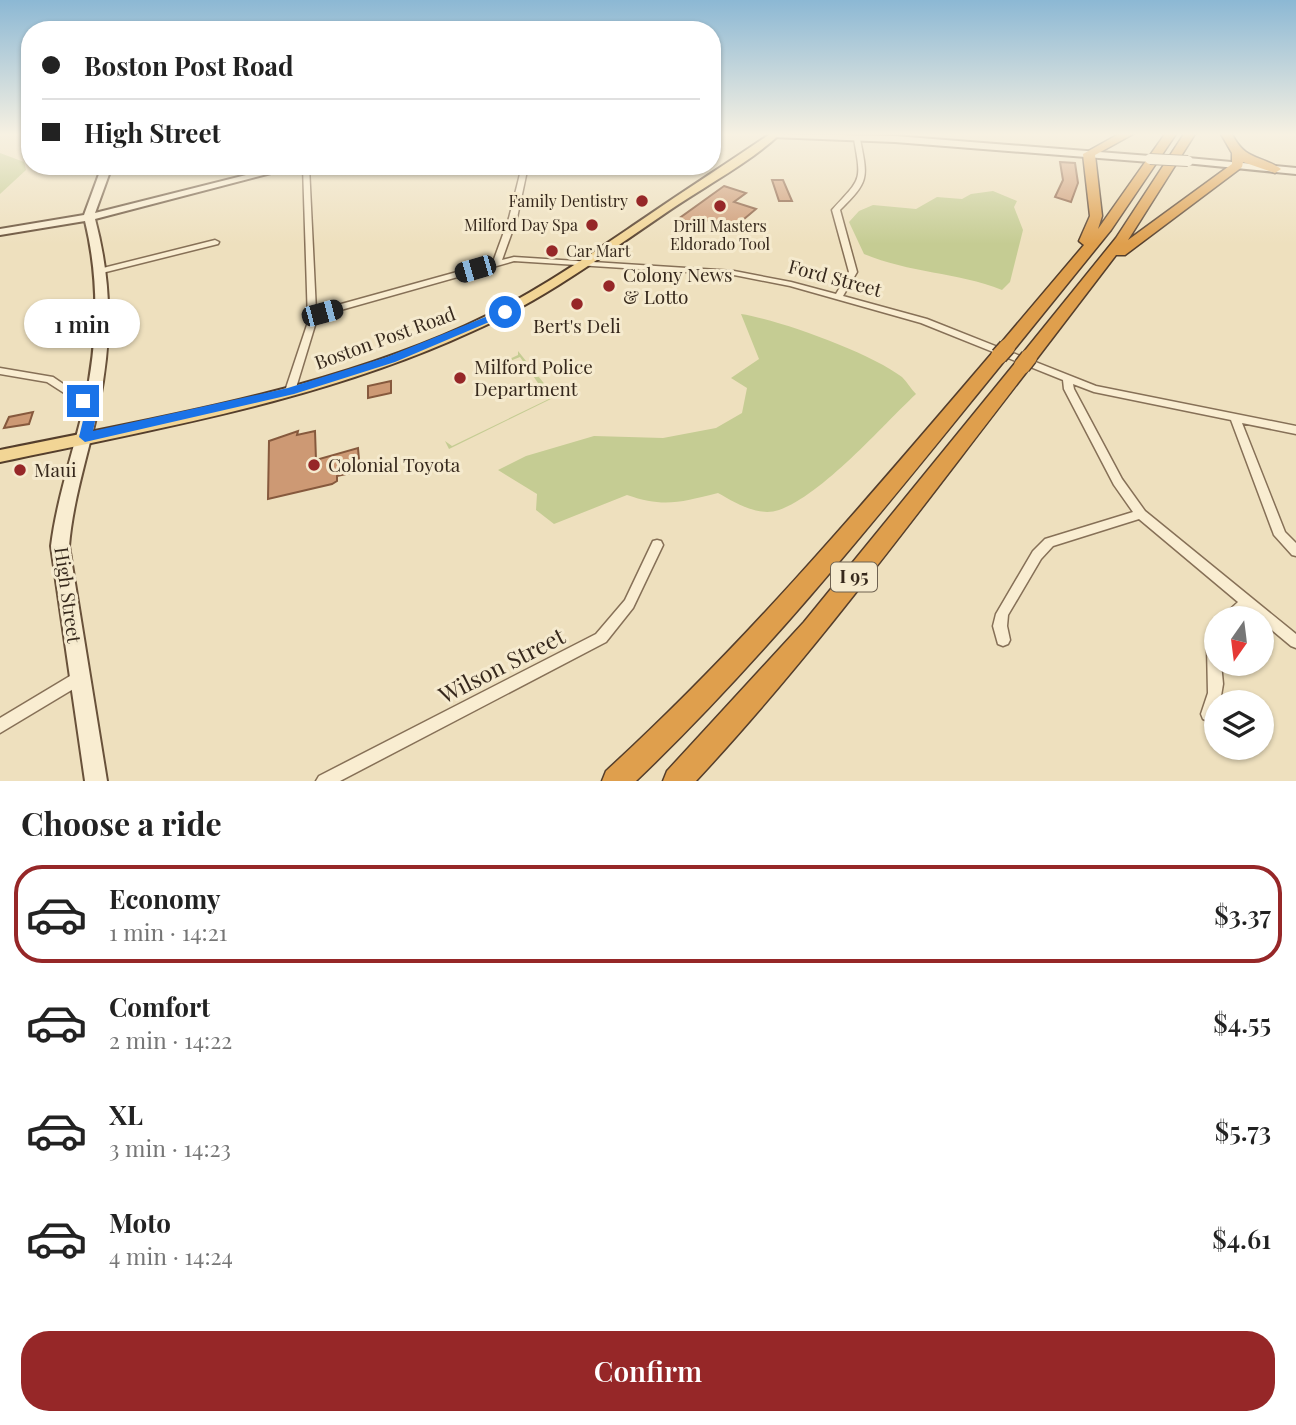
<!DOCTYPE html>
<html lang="en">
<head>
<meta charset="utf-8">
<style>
	:root { --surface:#fff; --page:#f2f2f2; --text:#222; --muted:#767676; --line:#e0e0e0; --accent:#962728 }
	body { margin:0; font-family:"Playfair Display",serif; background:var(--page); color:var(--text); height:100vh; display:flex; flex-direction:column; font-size:26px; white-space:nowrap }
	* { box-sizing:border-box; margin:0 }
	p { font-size:23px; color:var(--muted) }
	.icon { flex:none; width:38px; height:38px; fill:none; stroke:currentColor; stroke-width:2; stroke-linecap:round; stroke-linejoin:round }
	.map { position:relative; height:781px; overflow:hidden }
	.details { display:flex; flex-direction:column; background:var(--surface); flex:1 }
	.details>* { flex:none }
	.top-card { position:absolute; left:21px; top:21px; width:700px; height:154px; border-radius:28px; box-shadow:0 2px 5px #0004; display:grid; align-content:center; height:154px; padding:0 21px; background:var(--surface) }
	.needle { width:46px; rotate:194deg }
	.tools { position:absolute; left:1204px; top:606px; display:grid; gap:14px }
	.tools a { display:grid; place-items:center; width:70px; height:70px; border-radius:50%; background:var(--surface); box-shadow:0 2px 5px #0004; font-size:35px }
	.end { position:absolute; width:32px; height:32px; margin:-16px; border:9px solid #1a73e8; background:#fff; box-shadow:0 0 0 4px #fff }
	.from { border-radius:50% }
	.bubble { position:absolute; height:49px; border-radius:24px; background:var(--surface); box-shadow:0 2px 5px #0004; font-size:23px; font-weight:600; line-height:49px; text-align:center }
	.car { position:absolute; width:21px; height:42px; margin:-21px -10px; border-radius:9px; box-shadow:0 0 5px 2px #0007; background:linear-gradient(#222 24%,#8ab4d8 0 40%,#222 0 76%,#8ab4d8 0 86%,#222 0) }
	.top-card b { display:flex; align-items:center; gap:24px; height:66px; font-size:26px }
	.top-card b+b { border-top:2px solid var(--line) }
	.top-card i { width:18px; height:18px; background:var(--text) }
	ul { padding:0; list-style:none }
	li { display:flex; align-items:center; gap:21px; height:98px; margin:0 14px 10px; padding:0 7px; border:4px solid transparent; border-radius:28px }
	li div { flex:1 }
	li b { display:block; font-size:26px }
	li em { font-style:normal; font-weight:600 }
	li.on { border-color:var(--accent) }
	li>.icon { width:63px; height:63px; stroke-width:1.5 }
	h2 { padding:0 21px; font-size:32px; line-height:84px }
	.action { display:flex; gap:14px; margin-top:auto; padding:14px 21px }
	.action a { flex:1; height:80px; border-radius:28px; background:var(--accent); color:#fff; font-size:28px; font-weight:600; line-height:80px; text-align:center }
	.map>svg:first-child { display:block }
	.green { fill:#c5cc93 }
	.building { fill:#cd9974; stroke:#86593d; stroke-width:2 }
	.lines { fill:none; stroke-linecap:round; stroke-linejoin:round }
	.street-casing { stroke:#867057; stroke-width:3 }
	.secondary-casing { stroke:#68513a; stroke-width:4 }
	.primary-casing { stroke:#543e2c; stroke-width:4 }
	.highway-casing { stroke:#543e2c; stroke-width:3 }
	.street { fill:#f9edd1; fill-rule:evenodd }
	.secondary { fill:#f9edd1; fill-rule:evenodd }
	.primary { fill:#f2d595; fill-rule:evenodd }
	.highway { fill:#df9f4d; fill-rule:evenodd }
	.secondary-bridge-casing { stroke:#68513a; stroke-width:12; stroke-linecap:butt }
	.highway-bridge-casing { stroke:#543e2c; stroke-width:19; stroke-linecap:butt }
	.secondary-bridge { stroke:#f9edd1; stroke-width:10 }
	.highway-bridge { stroke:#df9f4d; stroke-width:16 }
	.route { fill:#1a73e8 }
	.poi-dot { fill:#962728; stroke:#f5eace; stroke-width:2.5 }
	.labels { text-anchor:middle; stroke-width:6; stroke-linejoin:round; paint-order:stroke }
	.far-poi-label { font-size:16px; fill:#36281c; stroke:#f5eace; text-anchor:end }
	.shield { fill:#f5eace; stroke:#6f6251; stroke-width:2 }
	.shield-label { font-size:18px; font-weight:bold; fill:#36281c }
	.poi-label { font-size:19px; fill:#36281c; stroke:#f5eace; text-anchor:start }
	.street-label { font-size:19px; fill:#36281c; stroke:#f5eace }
	.near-street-label { font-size:23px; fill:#36281c; stroke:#f5eace }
</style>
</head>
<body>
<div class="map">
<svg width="1296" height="781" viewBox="0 0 1296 781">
	<rect width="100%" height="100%" fill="#eee0be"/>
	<g class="green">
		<path d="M0,153L24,162L26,170L0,194Z"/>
		<path d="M993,191L1017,201L1014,207L1023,230L1010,282L1002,290C957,272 909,273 864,254L849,222L859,211L873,205L916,209L937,197L962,199L971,194Z"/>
		<path d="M741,314C780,320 871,353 902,377C907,382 911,389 916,394C882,426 822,495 779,510C758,517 736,503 718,493C681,502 664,508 627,495L554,524L536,510L537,494L498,470L526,456L594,436L663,438L716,428L742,413L747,388L731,378L759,359Z"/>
		<path d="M518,351L555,397L449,449L445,441L452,446L551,398L540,385L524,391L520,386L526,388L538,383L520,357L505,363V368L496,360L503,362L518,355Z"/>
	</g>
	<g class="building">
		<path d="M1060,162L1075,163L1078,183L1071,202L1055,197L1063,180Z"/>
		<path d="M772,180H783L792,201H779Z"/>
		<path d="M724,186L746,193L734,202L756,209L732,229L704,219L692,228L674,222Z"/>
		<path d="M391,381V393L368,398V386Z"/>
		<path d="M33,412L29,424L4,428L9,417Z"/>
		<path d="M298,431L297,435L315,431L316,460L358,448L360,471L337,476V481L332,484L268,499L269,441Z"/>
	</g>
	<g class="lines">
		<defs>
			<g id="street">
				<path d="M857,137L860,139C868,179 869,181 840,210L857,272L843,296L927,319L1096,386L1296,426V434L1242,423L1285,532L1296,543V556L1292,555L1274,535L1231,420L1094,392L1073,384L1074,389L1122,479L1145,511L1296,634V648L1291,646L1262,622V618H1257L1247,609L1239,618H1224L1225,614L1238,602L1139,519L1053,546L1041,559L1008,615L1007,626L1010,640L1008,644L1003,646L998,644L993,626L996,614L1033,551L1045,539L1133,512L1114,485L1064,389L1063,380L921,323L790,286L734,275L514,261L316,317V322L295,391L290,394L285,391L308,322L303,166H309L316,311L493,262L509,218L522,166H528L517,218L502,260L514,257L734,271L791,282L836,294L849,272L832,210C861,178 862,183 854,139Z"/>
				<path d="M215,240L219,242L218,244L102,273L98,271L99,269Z"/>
				<path d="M0,368L53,377L97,407L92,410L89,409L47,382L0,374Z"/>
				<path d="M657,540L661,541L663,545L633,608L606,642L340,781H316L319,776L596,634L625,600L653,541Z"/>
				<path d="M1216,630V663H1221L1223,684L1220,702H1216V712L1213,719L1208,721L1203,719L1201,714L1208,693L1207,646L1211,632Z"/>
				<path d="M80,670L85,672L87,677L85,682L0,733V718Z"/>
			</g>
			<g id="secondary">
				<path d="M712,134H717L713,137Z"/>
				<path d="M769,134L895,136L1150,156L1155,159L1150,162L895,142L773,137Z"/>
				<path d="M1188,158L1296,168V174L1185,163L1183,161Z"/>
				<path d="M102,166H112L95,213L282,166H298L95,219C112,283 112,339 99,404C89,452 73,498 69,546L107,781H85L51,546C57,498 73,453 84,406C98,343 100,283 85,221L0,235V229L84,215Z"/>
			</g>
			<path id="primary" d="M770,134H780C748,164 703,187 667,212C604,255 543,300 473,331C324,400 160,428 0,462V450C157,418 318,392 465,326C530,297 588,256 646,217C687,189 729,162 770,134Z"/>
			<g id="highway">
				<path d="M1119,134H1133L1095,155L1102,216L1098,229L1165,134H1176L1111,230L1013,351H1001L999,347L1001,343L1084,245L1079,241L1090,216L1083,154Z"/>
				<path d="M1184,134H1195L1128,240L1232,164V153L1221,134H1232C1245,161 1261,155 1281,169L1275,173L1243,162L1242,167L1125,255H1116L1035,361L1028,362L1030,366L1028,370C920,509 816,652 696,781H663L667,771L804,622L1016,362L1023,361L1021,357L1023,353L1116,238Z"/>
				<path d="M999,351L1005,352L1007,356L1005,360C887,505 771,652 636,781H602L606,771C747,642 869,497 993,352Z"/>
			</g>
		</defs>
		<use href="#street" class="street-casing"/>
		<use href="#secondary" class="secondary-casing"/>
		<use href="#primary" class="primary-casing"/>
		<use href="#highway" class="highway-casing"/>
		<use href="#street" class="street"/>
		<use href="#secondary" class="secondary"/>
		<use href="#primary" class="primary"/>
		<use href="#highway" class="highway"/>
		<defs>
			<path id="secondary-bridge" d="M1150,159L1188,161"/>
			<g id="highway-bridge">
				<path d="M999,356L1007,347"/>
				<path d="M1022,366L1029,357"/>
			</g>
		</defs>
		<use href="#secondary-bridge" class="secondary-bridge-casing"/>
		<use href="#highway-bridge" class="highway-bridge-casing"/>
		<use href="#secondary-bridge" class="secondary-bridge"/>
		<use href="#highway-bridge" class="highway-bridge"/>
	</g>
	<linearGradient id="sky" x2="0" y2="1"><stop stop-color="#8cb8d4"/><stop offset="0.55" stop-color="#f7f1e2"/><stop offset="1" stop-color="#f7f1e2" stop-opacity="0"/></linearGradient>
	<rect width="1296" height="244" fill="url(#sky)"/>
	<path class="route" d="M505,309L508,314L395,362L294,394L85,442L79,437L86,408L79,404V398H87L98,407L93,431L288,388L387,357Z"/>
	<g class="poi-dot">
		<circle cx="642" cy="201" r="7"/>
		<circle cx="720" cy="206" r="7"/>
		<circle cx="592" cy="225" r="7"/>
		<circle cx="552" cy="251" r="7"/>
		<circle cx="609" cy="286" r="7"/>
		<circle cx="577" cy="304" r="7"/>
		<circle cx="460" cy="378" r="7"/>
		<circle cx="314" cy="465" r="7"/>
		<circle cx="20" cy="470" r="7"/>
	</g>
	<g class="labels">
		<g class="far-poi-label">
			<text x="628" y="207">Family Dentistry</text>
			<text x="578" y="231">Milford Day Spa</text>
			<text x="720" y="232" text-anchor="middle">Drill Masters<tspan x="720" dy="18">Eldorado Tool</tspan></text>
			<text x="566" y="257" text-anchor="start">Car Mart</text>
		</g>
		<rect class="shield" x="831" y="562.5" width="46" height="29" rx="5"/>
		<g class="shield-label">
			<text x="854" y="583">I 95</text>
		</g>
		<g class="poi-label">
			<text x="623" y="282">Colony News<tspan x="623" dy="22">&amp; Lotto</tspan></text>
			<text x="577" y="333" text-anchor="middle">Bert's Deli</text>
			<text x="474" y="374">Milford Police<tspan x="474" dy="22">Department</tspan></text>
			<text x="328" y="472">Colonial Toyota</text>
			<text x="34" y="477">Maui</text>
		</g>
		<g class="street-label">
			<text transform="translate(835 278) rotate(15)" y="7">Ford Street</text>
			<text transform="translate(385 338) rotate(-20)" y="7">Boston Post Road</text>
			<text transform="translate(68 595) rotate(82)" y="7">High Street</text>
		</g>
		<g class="near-street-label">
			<text transform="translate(502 666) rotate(-27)" y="8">Wilson Street</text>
		</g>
	</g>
</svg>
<div class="tools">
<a><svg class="needle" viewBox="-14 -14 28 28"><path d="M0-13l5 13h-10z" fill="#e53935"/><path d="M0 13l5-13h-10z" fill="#767676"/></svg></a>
<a><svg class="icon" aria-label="layers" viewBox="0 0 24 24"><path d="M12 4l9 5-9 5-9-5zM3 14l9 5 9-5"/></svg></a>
</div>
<i class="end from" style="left:505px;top:312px"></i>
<i class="end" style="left:83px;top:401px"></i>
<div class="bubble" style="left:24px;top:299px;width:116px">1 min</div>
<i class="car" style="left:475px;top:269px;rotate:254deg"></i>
<i class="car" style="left:322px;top:313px;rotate:75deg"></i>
<div class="top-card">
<b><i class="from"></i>Boston Post Road</b>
<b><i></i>High Street</b>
</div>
</div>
<section class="details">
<h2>Choose a ride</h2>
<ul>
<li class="on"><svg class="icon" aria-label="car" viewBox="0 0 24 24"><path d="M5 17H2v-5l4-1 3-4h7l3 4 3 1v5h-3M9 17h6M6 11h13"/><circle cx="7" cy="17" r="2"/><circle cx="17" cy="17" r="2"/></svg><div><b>Economy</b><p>1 min · 14:21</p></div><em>$3.37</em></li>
<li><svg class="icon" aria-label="car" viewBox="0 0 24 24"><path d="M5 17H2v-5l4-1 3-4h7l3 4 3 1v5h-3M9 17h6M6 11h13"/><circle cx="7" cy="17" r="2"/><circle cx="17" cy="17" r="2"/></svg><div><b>Comfort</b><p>2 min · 14:22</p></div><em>$4.55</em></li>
<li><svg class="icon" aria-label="car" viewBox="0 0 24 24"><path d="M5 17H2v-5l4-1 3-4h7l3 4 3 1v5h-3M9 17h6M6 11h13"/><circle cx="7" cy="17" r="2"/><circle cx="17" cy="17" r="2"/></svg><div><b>XL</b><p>3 min · 14:23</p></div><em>$5.73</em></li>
<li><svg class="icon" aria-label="car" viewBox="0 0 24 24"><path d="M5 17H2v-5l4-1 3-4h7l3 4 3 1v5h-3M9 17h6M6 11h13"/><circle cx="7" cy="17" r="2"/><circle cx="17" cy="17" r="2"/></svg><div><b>Moto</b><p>4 min · 14:24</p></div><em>$4.61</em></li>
</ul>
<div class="action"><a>Confirm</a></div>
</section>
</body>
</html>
